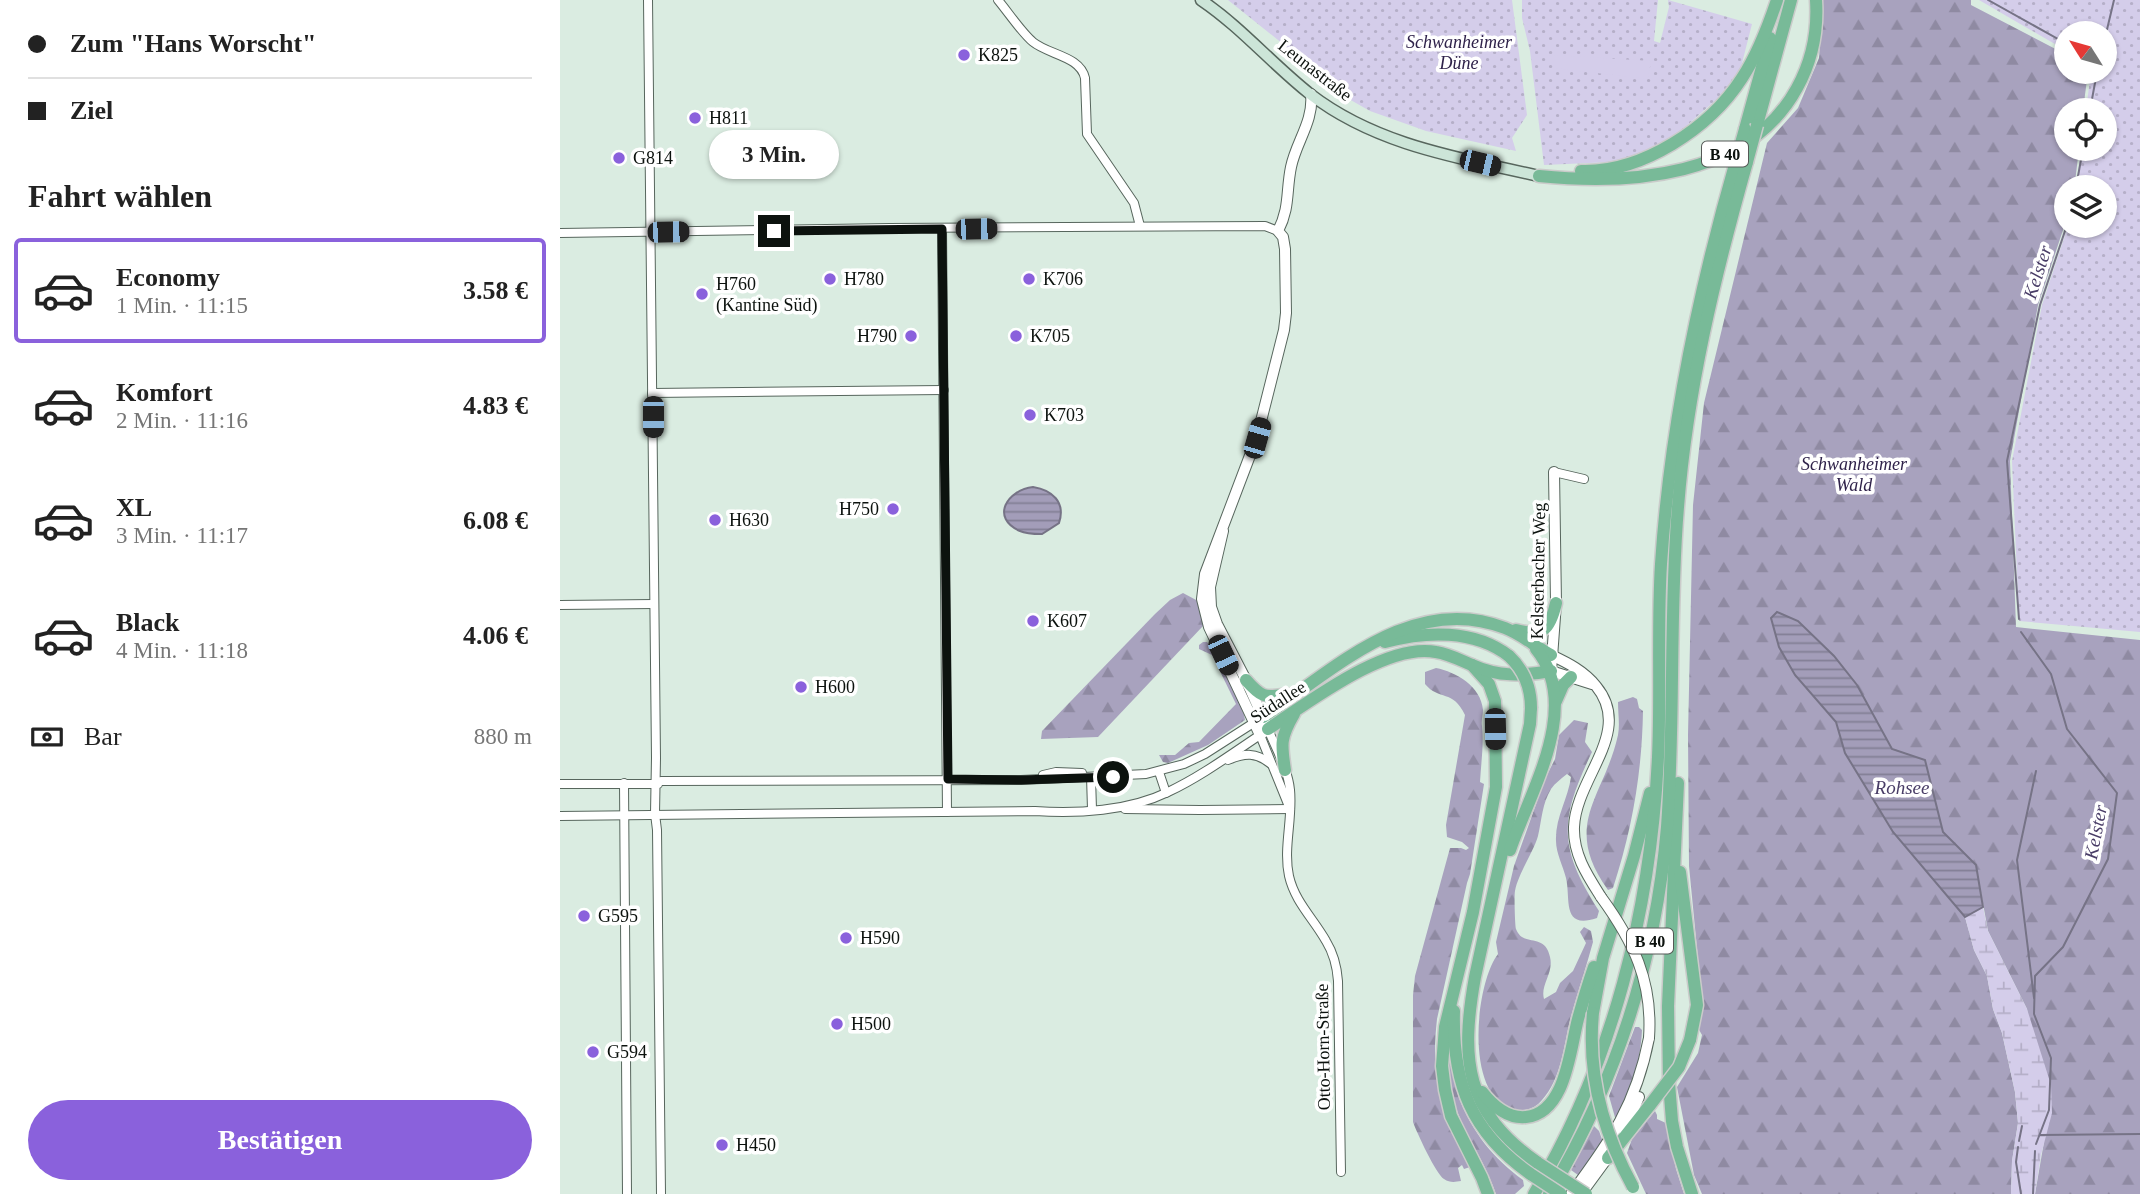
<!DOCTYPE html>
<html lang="de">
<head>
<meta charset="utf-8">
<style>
	:root { --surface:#fff; --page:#f2f2f2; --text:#222; --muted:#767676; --line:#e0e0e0; --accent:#8a61dc }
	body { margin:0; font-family:"Times New Roman",serif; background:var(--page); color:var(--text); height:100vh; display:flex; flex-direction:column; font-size:26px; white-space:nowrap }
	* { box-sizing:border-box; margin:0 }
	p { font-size:23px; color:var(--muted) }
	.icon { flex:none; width:38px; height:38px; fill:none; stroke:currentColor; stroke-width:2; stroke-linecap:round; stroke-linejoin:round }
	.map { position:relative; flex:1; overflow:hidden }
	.panel { display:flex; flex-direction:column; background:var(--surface); width:560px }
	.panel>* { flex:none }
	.top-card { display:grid; align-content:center; height:154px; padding:0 28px; background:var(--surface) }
	.needle { width:46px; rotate:307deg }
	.controls { position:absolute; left:1494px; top:21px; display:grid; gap:14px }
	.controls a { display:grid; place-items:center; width:63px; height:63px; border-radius:50%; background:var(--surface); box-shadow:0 2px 5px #0004; font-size:35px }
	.end { position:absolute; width:32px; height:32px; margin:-16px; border:9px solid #0c120e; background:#fff; box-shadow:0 0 0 4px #fff }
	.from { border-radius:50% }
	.bubble { position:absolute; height:49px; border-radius:24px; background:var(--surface); box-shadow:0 2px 5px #0004; font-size:23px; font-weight:600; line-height:49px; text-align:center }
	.car { position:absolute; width:21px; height:42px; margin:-21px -10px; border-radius:9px; box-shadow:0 0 5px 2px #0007; background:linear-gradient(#222 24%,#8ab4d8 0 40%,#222 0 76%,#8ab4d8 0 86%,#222 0) }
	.top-card b { display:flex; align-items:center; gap:24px; height:66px; font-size:26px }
	.top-card b+b { border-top:2px solid var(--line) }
	.top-card i { width:18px; height:18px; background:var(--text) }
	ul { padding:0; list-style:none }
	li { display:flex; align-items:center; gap:21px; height:105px; margin:0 14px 10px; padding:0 14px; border:4px solid transparent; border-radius:7px }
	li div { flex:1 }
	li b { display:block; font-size:26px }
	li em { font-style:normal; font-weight:600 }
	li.current { border-color:var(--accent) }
	li>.icon { width:63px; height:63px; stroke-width:1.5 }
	h2 { padding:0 28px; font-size:32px; line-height:84px }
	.pay { display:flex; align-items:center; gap:18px; height:77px; padding:0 28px; font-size:26px }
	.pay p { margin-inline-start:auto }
	.cta { display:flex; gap:14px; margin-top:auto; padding:14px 28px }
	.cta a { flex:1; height:80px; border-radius:42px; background:var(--accent); color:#fff; font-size:28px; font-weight:600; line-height:80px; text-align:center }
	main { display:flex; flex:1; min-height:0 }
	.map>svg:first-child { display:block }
	.grass { fill:url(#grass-dots) }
	.forest { fill:url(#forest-firs) }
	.wetland { fill:url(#wetland-marsh) }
	.garden { fill:#d4cdea }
	.water { fill:url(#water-rules); stroke:#767386; stroke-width:2 }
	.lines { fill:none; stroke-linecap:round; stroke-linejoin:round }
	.stream { stroke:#767386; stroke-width:2 }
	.minor-casing { stroke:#57665d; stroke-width:10 }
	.tertiary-casing { stroke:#57665d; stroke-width:12 }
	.secondary-casing { stroke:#57665d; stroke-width:13 }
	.trunk-casing { stroke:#cacbca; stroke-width:15 }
	.minor { stroke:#fff; stroke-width:8 }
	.tertiary { stroke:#fff; stroke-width:10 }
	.secondary { stroke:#cce5d8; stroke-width:10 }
	.trunk { stroke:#78ba98; stroke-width:12 }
	.tertiary-bridge-casing { stroke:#57665d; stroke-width:12; stroke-linecap:butt }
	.trunk-bridge-casing { stroke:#cacbca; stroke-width:15; stroke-linecap:butt }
	.tertiary-bridge { stroke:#fff; stroke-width:10 }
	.trunk-bridge { stroke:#78ba98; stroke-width:12 }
	.route { stroke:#0c120e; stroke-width:9 }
	.poi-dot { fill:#8a61dc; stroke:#fff; stroke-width:2.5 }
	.labels { text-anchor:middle; stroke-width:7; stroke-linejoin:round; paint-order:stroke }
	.shield { fill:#fff; stroke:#555956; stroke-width:2 }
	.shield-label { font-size:16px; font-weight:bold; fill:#0c120e }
	.park-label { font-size:18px; font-style:italic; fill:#2f224a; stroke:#fff }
	.poi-label { font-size:18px; fill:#0c120e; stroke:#fff; text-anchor:start }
	.street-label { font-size:18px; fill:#0c120e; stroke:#fff }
	.water-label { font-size:19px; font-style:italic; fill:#493d67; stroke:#fff }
</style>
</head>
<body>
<main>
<section class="panel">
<div class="top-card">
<b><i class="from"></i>Zum &quot;Hans Worscht&quot;</b>
<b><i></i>Ziel</b>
</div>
<h2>Fahrt wählen</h2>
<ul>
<li class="current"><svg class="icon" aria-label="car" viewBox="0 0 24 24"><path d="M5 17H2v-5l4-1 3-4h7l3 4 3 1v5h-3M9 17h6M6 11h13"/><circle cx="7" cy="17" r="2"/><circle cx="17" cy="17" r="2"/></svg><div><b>Economy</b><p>1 Min. · 11:15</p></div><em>3.58 €</em></li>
<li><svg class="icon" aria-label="car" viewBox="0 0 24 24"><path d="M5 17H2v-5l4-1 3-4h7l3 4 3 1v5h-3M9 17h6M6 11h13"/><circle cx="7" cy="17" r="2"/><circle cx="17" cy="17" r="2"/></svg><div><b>Komfort</b><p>2 Min. · 11:16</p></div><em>4.83 €</em></li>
<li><svg class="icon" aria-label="car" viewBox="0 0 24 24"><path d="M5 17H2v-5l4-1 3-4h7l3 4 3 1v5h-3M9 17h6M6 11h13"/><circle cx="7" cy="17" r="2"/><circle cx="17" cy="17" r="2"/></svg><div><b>XL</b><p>3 Min. · 11:17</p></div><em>6.08 €</em></li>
<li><svg class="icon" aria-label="car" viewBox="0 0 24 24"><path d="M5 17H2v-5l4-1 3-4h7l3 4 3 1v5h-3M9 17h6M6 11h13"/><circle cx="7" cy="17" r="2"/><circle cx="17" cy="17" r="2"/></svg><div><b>Black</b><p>4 Min. · 11:18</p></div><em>4.06 €</em></li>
</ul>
<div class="pay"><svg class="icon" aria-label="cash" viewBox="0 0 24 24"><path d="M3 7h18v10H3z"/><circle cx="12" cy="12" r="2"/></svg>Bar<p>880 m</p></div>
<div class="cta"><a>Bestätigen</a></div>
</section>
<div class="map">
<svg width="1580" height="1194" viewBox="0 0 1580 1194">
	<defs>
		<pattern id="grass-dots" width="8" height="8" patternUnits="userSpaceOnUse" patternTransform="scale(1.75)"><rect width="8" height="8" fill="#d4cdea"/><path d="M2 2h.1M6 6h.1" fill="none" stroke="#b5afc8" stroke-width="1.8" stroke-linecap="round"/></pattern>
		<pattern id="forest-firs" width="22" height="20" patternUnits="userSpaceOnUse" patternTransform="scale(1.75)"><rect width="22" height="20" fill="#a8a2be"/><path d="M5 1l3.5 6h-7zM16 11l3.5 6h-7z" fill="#8f8aa2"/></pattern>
		<pattern id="wetland-marsh" width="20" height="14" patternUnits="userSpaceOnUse" patternTransform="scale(1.75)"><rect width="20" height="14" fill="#d4cdea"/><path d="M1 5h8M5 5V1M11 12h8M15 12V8" fill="none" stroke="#b5afc8"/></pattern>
		<pattern id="water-rules" width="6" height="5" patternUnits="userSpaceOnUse" patternTransform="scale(1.75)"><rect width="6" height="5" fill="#a39db9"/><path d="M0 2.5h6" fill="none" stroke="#837f95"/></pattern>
	</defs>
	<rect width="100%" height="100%" fill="#daece1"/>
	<g class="grass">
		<path d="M668,0H952L967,115L952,138L956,151L866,131L810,111L766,86L723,44Z"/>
		<path d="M962,0H1098L1094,41L1100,43L1109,7L1108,0L1192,24L1180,71L1158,98L1123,129L1089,152L1052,162L984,165L970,51L962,18Z"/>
		<path d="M1419,0H1580V632L1459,621L1452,461L1482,305L1508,226H1545V187H1516L1521,149H1545V110H1526L1531,72H1545V33H1507V51Z"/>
	</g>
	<g class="forest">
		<path d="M1263,0H1411V5L1507,55V72H1528L1523,110H1507V149H1519L1515,182L1514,187H1507V218L1478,305L1450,461L1456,627L1580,640V1194H1475L1484,1142L1467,1009L1428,931L1416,865L1383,832L1365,761L1332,749C1310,710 1292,671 1257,642L1262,705L1276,722L1285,753L1333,832L1405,917L1414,950L1427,976L1433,1009L1442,1033L1455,1092L1458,1123L1452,1161L1451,1194H1142L1134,1175L1117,1087L1138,1053L1142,1035L1138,1028L1142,1000L1129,866L1128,735L1133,505L1144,403L1207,143L1238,108L1259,58Z"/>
		<path d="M623,593L638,601L643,626L538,737L481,739L482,731L595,614L610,600Z"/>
		<path d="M643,642H647C660,656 683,700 685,720L648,745L608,763L603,762L599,755H615L629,743L639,742L676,704L652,655L639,649V645Z"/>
		<path d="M876,668C896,672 921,686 923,710C923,715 921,721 922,726C924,745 921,763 920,782L924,784L910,874L907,883L877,1019C870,1082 882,1113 910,1167L904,1169L902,1165L898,1168L901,1181C895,1182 890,1183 884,1179C876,1174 857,1133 853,1122V995L855,976L890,848H901L906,850L909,848L902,842L887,837L886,825L905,715C893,689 879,701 865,684V672Z"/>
		<path d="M1073,697L1077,699L1079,708L1083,711C1082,773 1072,830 1053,888L1048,890C1001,824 1044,798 1058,735C1060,724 1058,714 1058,702Z"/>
		<path d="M1014,720L1028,723L1025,742L1032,752C1000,819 997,846 1039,911L1037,918C1001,930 1011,899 1006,878C1003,866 996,853 996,841C995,818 1008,799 1011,777L1007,774C1001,779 995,783 991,789C982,804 982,819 978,836C973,853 958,874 955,891C954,895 955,926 956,929C963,948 985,932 990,957C994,973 980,985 984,999L996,992L1000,983L1013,971L1026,943L1020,932L1024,927L1031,931L1033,942C1026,968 1017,994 1010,1020C1004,1045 1001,1080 982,1100C975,1109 964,1112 953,1109C904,1097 915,984 938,954L936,942L954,866L985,779L995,759L999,735Z"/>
		<path d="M1075,1027H1079L1082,1030C1080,1068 1071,1087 1056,1121L1049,1096Z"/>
		<path d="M889,1061C894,1072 895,1086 899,1098C912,1132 934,1159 963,1180L964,1186L955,1194H936C920,1147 886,1114 889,1061Z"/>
		<path d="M1095,1111L1097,1115V1119L1106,1123L1116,1169L1124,1194H1086L1067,1153L1072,1139Z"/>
		<path d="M1034,1126L1039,1131L1043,1142L1018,1175L1011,1170Z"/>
	</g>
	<path class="wetland" d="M1423,907L1428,931L1467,1009L1491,1085L1492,1113L1481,1155L1475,1194H1451L1452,1161L1458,1123L1455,1092L1442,1033L1433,1009L1427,976L1414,950L1405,917Z"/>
	<path class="garden" d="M993,55L1091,61L1088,79L993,68Z"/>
	<g class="water">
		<path d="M473,487C492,490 506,502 499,523L482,534C475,534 466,534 460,531C430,518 447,490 473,487Z"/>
		<path d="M1217,612L1238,621L1274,656L1297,685L1332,749L1365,760L1383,832L1416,865L1423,907L1405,917L1333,832L1285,753L1276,722L1235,675L1219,647L1211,618Z"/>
	</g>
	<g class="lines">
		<g class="stream">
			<path d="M1428,0L1507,44"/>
			<path d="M1545,38L1554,0"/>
			<path d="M1530,110L1537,72"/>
			<path d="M1516,187L1523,149"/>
			<path d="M1459,619L1447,461L1480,305L1507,225"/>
			<path d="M1461,632L1491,674L1507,729L1557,793L1548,859L1503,947L1475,976L1474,1014L1491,1058L1489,1110L1476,1144"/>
			<path d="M1474,998L1457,860L1476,771"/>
			<path d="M1480,1135L1580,1134"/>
			<path d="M1459,1141L1462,1126"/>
			<path d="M1458,1147L1456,1162L1461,1194"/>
			<path d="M1473,1194L1475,1151"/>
		</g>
		<defs>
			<g id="minor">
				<path d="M88,0L96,758L95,814L97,830L101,1194"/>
				<path d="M438,0C448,12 462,33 473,42C489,55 520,56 525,78L527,134L574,203L580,226"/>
				<path d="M382,229L387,812"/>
				<path d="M0,233L330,228L705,226L718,231"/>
				<path d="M92,393L384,390"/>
				<path d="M994,472L1024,479"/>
				<path d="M0,605L94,604"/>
				<path d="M708,729C716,749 728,769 730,790C733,818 723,848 729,876C735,902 753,918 766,941C774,954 777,967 778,981L781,1172"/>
				<path d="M668,760C685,753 696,752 711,764"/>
				<path d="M599,772L606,793"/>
				<path d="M483,775L496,772L522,773"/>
				<path d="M531,777L532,809"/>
				<path d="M64,783L67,1194"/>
				<path d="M95,783L101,781L461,780L586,774L624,764L645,754L695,722"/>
				<path d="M0,784H98"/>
				<path d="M565,809L640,810L730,809"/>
				<path d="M0,816L475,811C517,814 569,811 608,792C640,777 670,755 700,735L730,809"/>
			</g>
			<g id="tertiary">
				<path d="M994,472L996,603L991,671L1032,684"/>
				<path d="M663,531L650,587L651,607L657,624L686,680L708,729L700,735L649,627L642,599L645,574L697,437L724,330L726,313L725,249L723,237L718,231C730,208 726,191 731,167C736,142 754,121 751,94"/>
				<path d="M991,655C1008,663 1024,671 1036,686C1074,732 1016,777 1014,827C1013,854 1027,875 1041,897"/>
				<path d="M1064,1131L1079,1097"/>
				<path d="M1011,1194C1051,1140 1076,1105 1089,1038"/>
				<path d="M1021,1194L1051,1153"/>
			</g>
			<path id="secondary" d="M641,0C681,27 712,64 750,94C816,145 899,158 979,176"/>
			<g id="trunk">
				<path d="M1197,125L1231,0"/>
				<path d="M1185,129L1210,38"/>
				<path d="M1021,171C1082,173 1150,128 1182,78C1198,54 1208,27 1217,0"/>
				<path d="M979,176C1069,185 1188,178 1237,88C1252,61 1258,31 1256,0"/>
				<path d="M956,630C983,637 990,630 996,603"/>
				<path d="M825,642C866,631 914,629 949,656"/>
				<path d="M912,665L929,684L935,701L936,787L913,912L885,1027L882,1066L885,1090L891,1116L922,1178L928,1194"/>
				<path d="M686,680C708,705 708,693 734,695"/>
				<path d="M996,701L1003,685L1011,677"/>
				<path d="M971,708L970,724L915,977C900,1060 905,1112 978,1163"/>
				<path d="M703,717C774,670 852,592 945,628C961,634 976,647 991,655"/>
				<path d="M708,729C749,702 827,642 876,652C889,654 900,660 912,665C938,677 963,676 991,671"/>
				<path d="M725,770C721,744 720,738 734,714"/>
				<path d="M1118,783L1108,1006L1109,1083L1112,1121L1117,1147L1132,1194"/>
				<path d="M950,850C970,792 1023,706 976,649"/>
				<path d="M1120,872L1137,1005L1130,1040"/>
				<path d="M894,1011C892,1083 911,1133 972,1175"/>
				<path d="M1033,1013L1043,958L1074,856L1090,793"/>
				<path d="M922,1092C933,1106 947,1119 966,1117C1006,1113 1010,1049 1018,1019C1023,1001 1028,984 1034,967"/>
				<path d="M1048,1158L1090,1105"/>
				<path d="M974,1194C1053,1063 1091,909 1098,757C1101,693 1097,628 1101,564C1110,427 1138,293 1176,161"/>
				<path d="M989,1194C1056,1082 1096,957 1107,827C1115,720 1109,613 1118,507C1127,390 1155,275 1187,162"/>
			</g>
		</defs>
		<use href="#minor" class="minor-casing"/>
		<use href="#tertiary" class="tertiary-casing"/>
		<use href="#secondary" class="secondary-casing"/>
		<use href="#trunk" class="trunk-casing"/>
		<use href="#minor" class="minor"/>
		<use href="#tertiary" class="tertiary"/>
		<use href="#secondary" class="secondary"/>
		<use href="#trunk" class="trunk"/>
		<defs>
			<path id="tertiary-bridge" d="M1041,897C1073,941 1093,981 1089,1038"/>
			<g id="trunk-bridge">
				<path d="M1176,161L1185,129"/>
				<path d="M1187,162L1197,125"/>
				<path d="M949,656C964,670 971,687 971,708"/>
				<path d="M1033,1013C1027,1074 1044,1134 1073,1187"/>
				<path d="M1090,1105L1119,1067L1130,1040"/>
				<path d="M978,1163L1026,1194"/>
				<path d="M972,1175L1001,1194"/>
			</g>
		</defs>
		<use href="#tertiary-bridge" class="tertiary-bridge-casing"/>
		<use href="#trunk-bridge" class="trunk-bridge-casing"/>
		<use href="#tertiary-bridge" class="tertiary-bridge"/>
		<use href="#trunk-bridge" class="trunk-bridge"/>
	</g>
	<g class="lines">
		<path class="route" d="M214,231L382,229L388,779L461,780L553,777"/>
	</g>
	<g class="poi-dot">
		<circle cx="404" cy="55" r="7"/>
		<circle cx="135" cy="118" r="7"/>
		<circle cx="59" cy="158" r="7"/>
		<circle cx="270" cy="279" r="7"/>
		<circle cx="469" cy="279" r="7"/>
		<circle cx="142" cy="294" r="7"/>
		<circle cx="351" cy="336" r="7"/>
		<circle cx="456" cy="336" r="7"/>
		<circle cx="470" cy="415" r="7"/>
		<circle cx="333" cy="509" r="7"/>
		<circle cx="155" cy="520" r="7"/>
		<circle cx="473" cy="621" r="7"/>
		<circle cx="241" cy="687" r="7"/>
		<circle cx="24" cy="916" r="7"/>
		<circle cx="286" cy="938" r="7"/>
		<circle cx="277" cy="1024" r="7"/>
		<circle cx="33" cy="1052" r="7"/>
		<circle cx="162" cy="1145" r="7"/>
	</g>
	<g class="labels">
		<g class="shield">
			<rect x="1142" y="141.5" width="46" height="25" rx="5"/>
			<rect x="1067" y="928.5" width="46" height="25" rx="5"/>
		</g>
		<g class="shield-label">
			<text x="1165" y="160">B 40</text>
			<text x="1090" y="947">B 40</text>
		</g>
		<g class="park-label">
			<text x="899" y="48">Schwanheimer<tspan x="899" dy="21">Düne</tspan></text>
			<text x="1294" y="470">Schwanheimer<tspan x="1294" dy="21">Wald</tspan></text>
		</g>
		<g class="poi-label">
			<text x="418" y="61">K825</text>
			<text x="149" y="124">H811</text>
			<text x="73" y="164">G814</text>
			<text x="284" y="285">H780</text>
			<text x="483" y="285">K706</text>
			<text x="156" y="290">H760<tspan x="156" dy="21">(Kantine Süd)</tspan></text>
			<text x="337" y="342" text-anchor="end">H790</text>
			<text x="470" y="342">K705</text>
			<text x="484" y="421">K703</text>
			<text x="319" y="515" text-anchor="end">H750</text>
			<text x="169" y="526">H630</text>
			<text x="487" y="627">K607</text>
			<text x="255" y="693">H600</text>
			<text x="38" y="922">G595</text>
			<text x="300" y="944">H590</text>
			<text x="291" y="1030">H500</text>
			<text x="47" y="1058">G594</text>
			<text x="176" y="1151">H450</text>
		</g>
		<g class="street-label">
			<text transform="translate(755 70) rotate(38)" y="6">Leunastraße</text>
			<text transform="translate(978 571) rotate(-89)" y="6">Kelsterbacher Weg</text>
			<text transform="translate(718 702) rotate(-33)" y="6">Südallee</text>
			<text transform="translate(763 1047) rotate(-91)" y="6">Otto-Horn-Straße</text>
		</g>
		<g class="water-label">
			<text transform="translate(1477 272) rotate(-72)" y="7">Kelster</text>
			<text x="1342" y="794">Rohsee</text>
			<text transform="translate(1535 832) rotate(-79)" y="7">Kelster</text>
		</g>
	</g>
</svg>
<div class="controls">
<a><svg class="needle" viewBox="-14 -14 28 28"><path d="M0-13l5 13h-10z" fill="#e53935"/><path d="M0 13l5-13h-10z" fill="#767676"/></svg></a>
<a><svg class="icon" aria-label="locate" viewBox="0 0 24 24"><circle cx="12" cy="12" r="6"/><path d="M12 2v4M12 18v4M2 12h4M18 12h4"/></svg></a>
<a><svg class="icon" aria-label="layers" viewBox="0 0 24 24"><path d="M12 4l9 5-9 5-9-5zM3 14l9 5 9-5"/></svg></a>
</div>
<i class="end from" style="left:553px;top:777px"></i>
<i class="end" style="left:214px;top:231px"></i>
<div class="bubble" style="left:149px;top:130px;width:130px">3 Min.</div>
<i class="car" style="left:920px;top:163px;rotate:103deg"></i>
<i class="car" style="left:416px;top:229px;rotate:89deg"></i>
<i class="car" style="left:108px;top:232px;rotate:89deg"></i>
<i class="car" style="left:93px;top:417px;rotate:180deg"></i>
<i class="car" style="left:697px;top:438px;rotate:16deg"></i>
<i class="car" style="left:663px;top:655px;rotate:155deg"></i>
<i class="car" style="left:935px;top:729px;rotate:179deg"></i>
</div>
</main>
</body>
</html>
